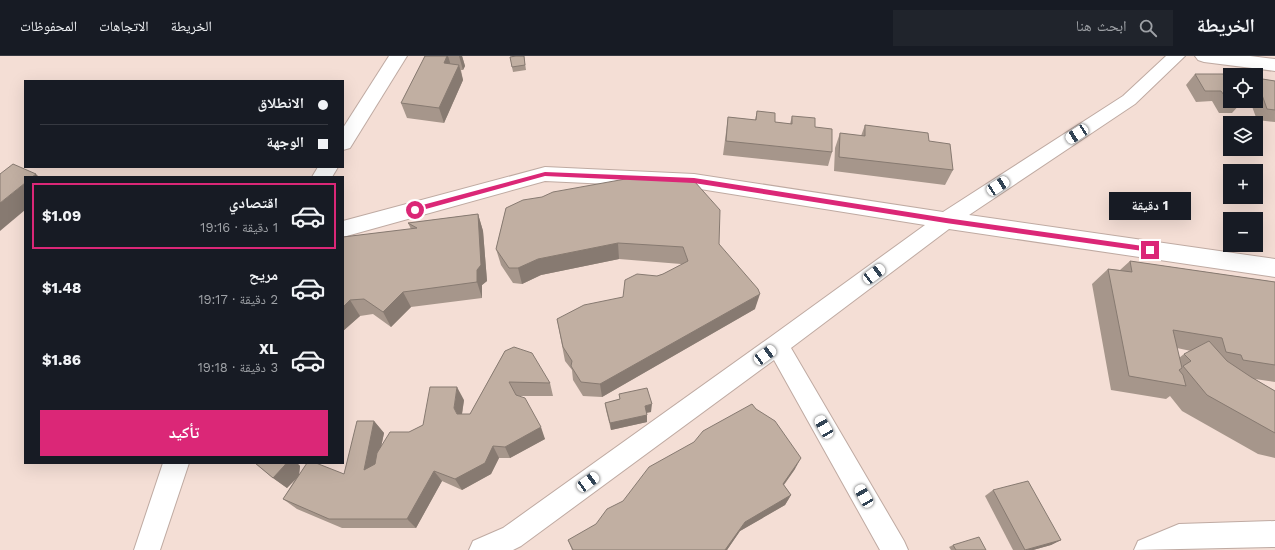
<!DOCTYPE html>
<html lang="ar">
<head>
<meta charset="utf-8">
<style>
	:root { --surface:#171b24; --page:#20242c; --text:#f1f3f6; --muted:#9ea1a6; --line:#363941; --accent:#db2777 }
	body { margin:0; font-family:"Work Sans","Noto Naskh Arabic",sans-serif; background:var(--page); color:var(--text); direction:rtl; height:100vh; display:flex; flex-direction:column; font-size:15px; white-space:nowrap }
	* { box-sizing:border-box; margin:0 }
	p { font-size:13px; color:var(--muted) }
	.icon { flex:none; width:22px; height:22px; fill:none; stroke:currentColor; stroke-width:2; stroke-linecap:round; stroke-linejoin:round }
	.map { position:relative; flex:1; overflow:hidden; direction:ltr }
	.sheet { position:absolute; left:24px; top:120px; width:320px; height:288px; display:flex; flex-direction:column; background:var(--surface); border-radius:0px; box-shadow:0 4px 16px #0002; direction:rtl }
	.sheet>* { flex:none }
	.guide { position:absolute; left:24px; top:24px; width:320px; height:88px; border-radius:0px; box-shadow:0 4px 16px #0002; direction:rtl; display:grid; align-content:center; height:88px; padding:0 16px; background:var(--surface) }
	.buttons { position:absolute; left:1223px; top:12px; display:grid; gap:8px }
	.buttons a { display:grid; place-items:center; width:40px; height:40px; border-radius:0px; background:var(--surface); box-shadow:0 4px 16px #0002; font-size:20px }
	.end { position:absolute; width:18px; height:18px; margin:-9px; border:5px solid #db2777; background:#fff; box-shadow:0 0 0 2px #fff }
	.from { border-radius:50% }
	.bubble { position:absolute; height:28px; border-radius:0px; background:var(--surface); box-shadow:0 4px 16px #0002; font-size:13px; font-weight:700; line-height:28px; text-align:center; direction:rtl }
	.car { position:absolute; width:12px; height:24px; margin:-12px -6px; border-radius:5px; box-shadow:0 0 3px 1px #0007; background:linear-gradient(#fff 24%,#345 0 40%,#fff 0 76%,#345 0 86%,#fff 0) }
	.guide b { display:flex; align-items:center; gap:14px; height:38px; font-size:15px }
	.guide b+b { border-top:1px solid var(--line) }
	.guide i { width:10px; height:10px; background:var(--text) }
	ul { padding:7px 0 0; list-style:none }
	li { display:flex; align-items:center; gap:12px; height:66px; margin:0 8px 6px; padding:0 8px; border:2px solid transparent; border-radius:0px }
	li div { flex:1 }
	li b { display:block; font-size:15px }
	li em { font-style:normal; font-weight:700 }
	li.on { border-color:var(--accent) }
	li>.icon { width:36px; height:36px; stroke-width:1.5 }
	.primary-button { display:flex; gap:8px; margin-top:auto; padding:8px 16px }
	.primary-button a { flex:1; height:46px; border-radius:0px; background:var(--accent); color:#fff; font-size:16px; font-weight:700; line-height:46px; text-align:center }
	header { display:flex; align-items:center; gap:24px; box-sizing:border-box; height:56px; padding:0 20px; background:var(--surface); border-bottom:1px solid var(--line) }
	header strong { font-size:19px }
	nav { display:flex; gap:22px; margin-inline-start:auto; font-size:14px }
	.search { width:280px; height:36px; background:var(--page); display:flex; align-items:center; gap:10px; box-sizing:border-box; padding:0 14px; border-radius:0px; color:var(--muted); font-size:15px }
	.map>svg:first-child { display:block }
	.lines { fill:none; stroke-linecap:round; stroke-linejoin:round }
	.minor-casing { stroke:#bfaaa2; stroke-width:2 }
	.minor { fill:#fff; fill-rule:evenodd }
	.wall { fill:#a6968b; fill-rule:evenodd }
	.shaded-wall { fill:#877a71 }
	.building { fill:#c1afa2; stroke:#877a71 }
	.route { fill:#db2777 }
</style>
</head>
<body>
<header>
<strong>الخريطة</strong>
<div class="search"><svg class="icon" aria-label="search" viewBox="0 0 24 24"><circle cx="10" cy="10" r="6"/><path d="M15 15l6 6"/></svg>ابحث هنا</div>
<nav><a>الخريطة</a><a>الاتجاهات</a><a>المحفوظات</a></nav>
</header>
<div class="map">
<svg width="1275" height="494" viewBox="0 0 1275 494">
	<rect width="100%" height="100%" fill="#f4ded5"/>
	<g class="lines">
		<defs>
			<g id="minor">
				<path d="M389,0H407L350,92L343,94V72Z"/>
				<path d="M1166,0H1185L1135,48L969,159L1275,203V221L949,173L791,292L904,485L908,494H880L774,304L521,490L513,494H469L473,485L503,472L769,282L925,169L694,132L545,125L343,181V165L545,111L694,118L943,156L1123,40Z"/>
				<path d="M1195,0H1250L1275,3V15L1204,6L1198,4Z"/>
				<path d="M318,111H338L332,121H312Z"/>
				<path d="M163,407H189L160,494H134Z"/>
				<path d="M1275,465V491L1134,494L1138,485L1179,468Z"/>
			</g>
		</defs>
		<use href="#minor" class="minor-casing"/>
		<use href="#minor" class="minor"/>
	</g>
	<g class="wall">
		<path d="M425,0H462L465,10L463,14H461L463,24L444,67L407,62L401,47Z"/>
		<path d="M524,0L526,14L513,16L510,1Z"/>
		<path d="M1195,18L1242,46L1232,57H1219L1212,45L1196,46L1186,29Z"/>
		<path d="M1256,22L1275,25V66L1257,64L1250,45H1256Z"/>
		<path d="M757,55L775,66L790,68L792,60L815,71L832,96L828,110L723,99L728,61L755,64Z"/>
		<path d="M865,69L929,85L953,114L945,129L834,115L835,92L840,77L861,80Z"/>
		<path d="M506,152L719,188L755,253L602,341L583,340L573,324L572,314L565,305L557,263L623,241L657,220L663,218L682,209L681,208L619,203L541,219L522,228L513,227L501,209L496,193Z"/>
		<path d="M478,158L483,175L487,225L482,229V242L411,251L391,271L373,258L360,260L343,275V181L411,173L408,167Z"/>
		<path d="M1130,205L1275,226V326L1255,323L1275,335V402L1258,398L1182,355L1170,340L1166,343L1111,334L1092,228L1108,213L1120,214ZM1177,292L1191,295L1184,298L1179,302Z"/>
		<path d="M505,295L550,327L553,340H518L545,383L510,402H499L491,418L462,434L442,425L416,472H342L297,453L283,443L296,422L287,432L273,422L255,407H297L300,410L299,418H344L374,365L384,377L381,391L423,369L464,344L462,358H470Z"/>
		<path d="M619,338L651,356L646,357L647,366L611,374L606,354L605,347L620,343Z"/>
		<path d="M795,413L784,429L791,439L785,449L740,475L727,494H572L568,484Z"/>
		<path d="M993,434L1061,484L1051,489L1033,494H1013L985,440Z"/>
		<path d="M953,489L986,494H951L949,491Z"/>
	</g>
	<g class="shaded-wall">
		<path d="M447,0H448L452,13L444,7Z"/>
		<path d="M459,0H462L465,10L463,14Z"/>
		<path d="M459,9L463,24L444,67L439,52Z"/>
		<path d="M36,118L39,121H32Z"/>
		<path d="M25,127V154L0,175V147Z"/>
		<path d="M478,158L483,175L487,225L482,229V242L477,226V214Z"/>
		<path d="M618,187L619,203L541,219L522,228L518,212L538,203Z"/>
		<path d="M403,236L411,251L391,271L383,256Z"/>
		<path d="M760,238L755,253L602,341L600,328Z"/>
		<path d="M350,244L360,260L343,275V251Z"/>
		<path d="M457,331L464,344L461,364L454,352Z"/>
		<path d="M652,348L651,356L644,357L645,350Z"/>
		<path d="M647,359V366L611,374L610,367Z"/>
		<path d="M374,365L384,377L374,425L364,414Z"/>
		<path d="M541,371L545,383L510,402L505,391Z"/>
		<path d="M493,390L499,402L491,418L462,434L455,423Z"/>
		<path d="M801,402L795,413L777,438L783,428Z"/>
		<path d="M286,407H297L300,410L299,420L287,432L273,422Z"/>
		<path d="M434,415L442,425L416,472L407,463Z"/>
		<path d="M791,439L785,449L740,475L727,494H725L745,466Z"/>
		<path d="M1061,484L1051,489L1033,494H1026Z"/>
	</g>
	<g class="building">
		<path d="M425,0H447L444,7L459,9L439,52L401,47Z"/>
		<path d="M516,0H524L525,9L512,11L510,1Z"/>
		<path d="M1195,18H1223L1230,28V45H1241L1242,46H1229L1221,35H1205Z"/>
		<path d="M1256,22L1275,25V54L1267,53Z"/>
		<path d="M757,55L775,57V66L792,68V60L815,62V71L832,73V96L726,85L728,61L756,64Z"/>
		<path d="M865,69L928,77L929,85L950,88L953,114L839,101L840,77L865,80Z"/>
		<path d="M13,108L36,118L32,121H25V127L0,147V118Z"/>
		<path d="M631,122L695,126L720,154L719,188L758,233L760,238L600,328L581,326L571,310L572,305L563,291L557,263L584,249L623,241L625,224L637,218L657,220L663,218L688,205L683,191L618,187L538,203L518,212H509L496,193L506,152L523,144L542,141L553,136Z"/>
		<path d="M478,158L481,209L477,214V226L403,236L383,256L364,243L350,244L343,251V181L417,172L408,167Z"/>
		<path d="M1130,205L1275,226V309L1243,304L1241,299L1226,296L1222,282L1173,274L1182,312L1179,314L1183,319L1186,330L1129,320L1108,213L1132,216Z"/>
		<path d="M1209,285L1227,305L1251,321L1275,335V377L1207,339L1183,310L1191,305L1184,298Z"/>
		<path d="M514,291L532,297L550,327L509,326L516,339L525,342L541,371L505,391L493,390L485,407L455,423L434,415L407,463H329L283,443L307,407H316L344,418L357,365H374L364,414L375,408L377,397L390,376H409L423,369L430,331H457L454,352L457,358H470L505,295Z"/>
		<path d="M647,332L652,348L645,350L647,359L610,367L605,347L620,343L619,338Z"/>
		<path d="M752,348L756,353L775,365L801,402L783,428L791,439L745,466L725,494H573L568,484L596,468L607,453L623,445L649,411L694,386L703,375Z"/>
		<path d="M255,407H286L285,409L273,422Z"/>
		<path d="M1028,425L1061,484L1025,494L993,434Z"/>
		<path d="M979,481L986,494H956L953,489Z"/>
	</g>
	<path class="route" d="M545,116L694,122L946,162L1150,191L1153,194L1150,196L946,167L694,127L545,120L415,156L412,154L415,151Z"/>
</svg>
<div class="buttons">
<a><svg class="icon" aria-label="locate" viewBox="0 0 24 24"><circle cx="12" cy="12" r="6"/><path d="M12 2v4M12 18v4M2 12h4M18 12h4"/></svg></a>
<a><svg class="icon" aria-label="layers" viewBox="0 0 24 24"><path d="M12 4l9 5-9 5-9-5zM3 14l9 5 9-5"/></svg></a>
<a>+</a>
<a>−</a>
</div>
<i class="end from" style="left:415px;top:154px"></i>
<i class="end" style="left:1150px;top:194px"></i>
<div class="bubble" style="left:1109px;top:136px;width:82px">1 دقيقة</div>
<i class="car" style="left:1077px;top:78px;rotate:237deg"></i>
<i class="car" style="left:998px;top:130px;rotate:57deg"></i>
<i class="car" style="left:874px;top:218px;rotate:53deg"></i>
<i class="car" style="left:765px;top:299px;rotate:54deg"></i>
<i class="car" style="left:824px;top:371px;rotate:330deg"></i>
<i class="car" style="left:588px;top:426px;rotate:54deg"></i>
<i class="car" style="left:864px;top:440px;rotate:330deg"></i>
<div class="guide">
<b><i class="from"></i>الانطلاق</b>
<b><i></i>الوجهة</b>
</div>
<section class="sheet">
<ul>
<li class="on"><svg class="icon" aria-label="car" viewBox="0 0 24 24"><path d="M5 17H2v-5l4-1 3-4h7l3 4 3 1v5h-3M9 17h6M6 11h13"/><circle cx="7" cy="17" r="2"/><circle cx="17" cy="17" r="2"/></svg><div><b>اقتصادي</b><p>1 دقيقة · 19:16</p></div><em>$1.09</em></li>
<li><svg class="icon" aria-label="car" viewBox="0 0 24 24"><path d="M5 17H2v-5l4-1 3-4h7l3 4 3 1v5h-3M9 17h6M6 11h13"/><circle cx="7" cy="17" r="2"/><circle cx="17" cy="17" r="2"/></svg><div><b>مريح</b><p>2 دقيقة · 19:17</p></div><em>$1.48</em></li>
<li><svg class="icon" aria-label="car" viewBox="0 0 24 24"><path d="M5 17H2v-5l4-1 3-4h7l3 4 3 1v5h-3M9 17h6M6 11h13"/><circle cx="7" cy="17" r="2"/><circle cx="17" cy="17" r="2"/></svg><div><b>XL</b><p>3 دقيقة · 19:18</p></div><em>$1.86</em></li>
</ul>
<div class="primary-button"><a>تأكيد</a></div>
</section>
</div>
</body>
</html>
